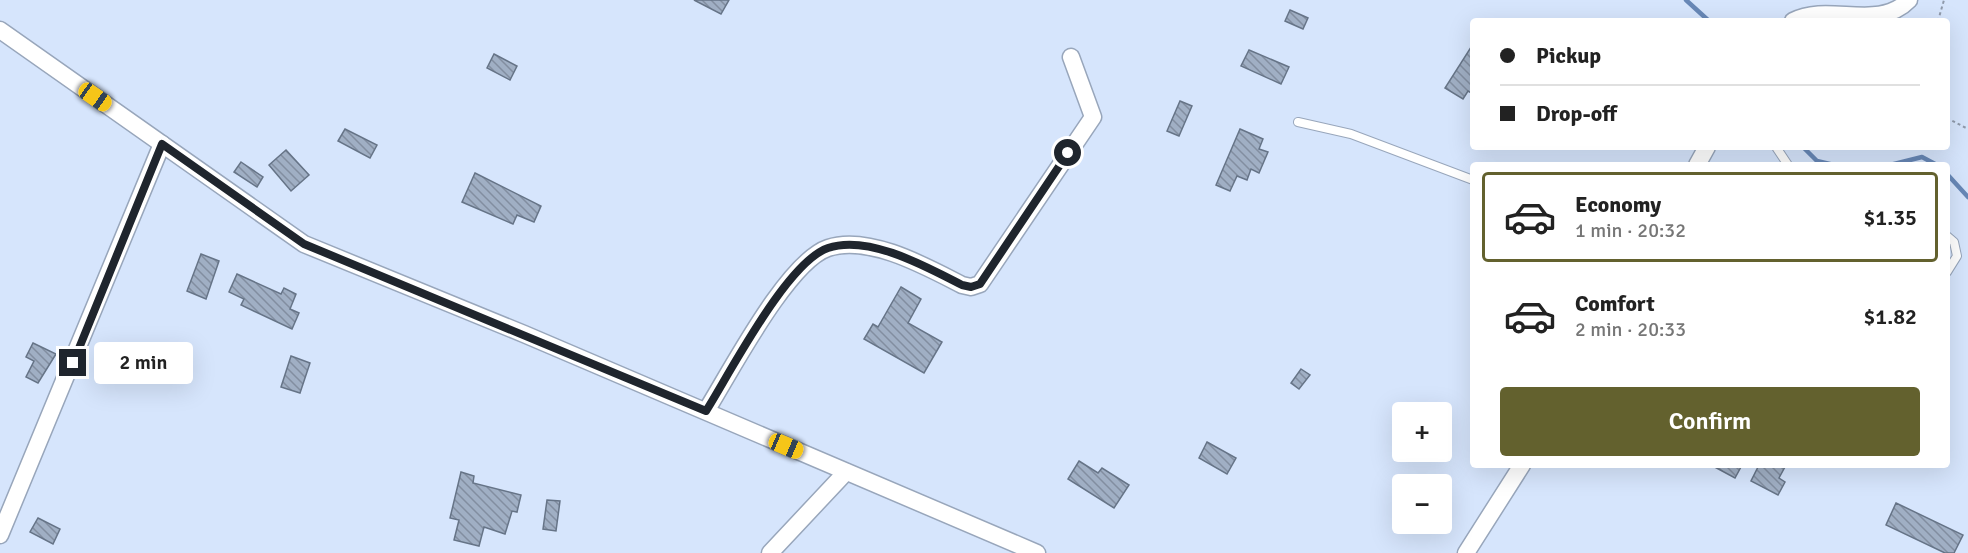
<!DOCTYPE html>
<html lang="en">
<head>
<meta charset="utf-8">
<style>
	:root { --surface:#fff; --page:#f2f2f2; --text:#222; --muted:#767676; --line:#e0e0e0; --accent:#63612e }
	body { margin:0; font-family:Signika,sans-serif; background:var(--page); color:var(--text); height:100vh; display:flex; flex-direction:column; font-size:22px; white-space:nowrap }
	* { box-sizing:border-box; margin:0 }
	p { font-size:20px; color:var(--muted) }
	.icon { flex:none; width:33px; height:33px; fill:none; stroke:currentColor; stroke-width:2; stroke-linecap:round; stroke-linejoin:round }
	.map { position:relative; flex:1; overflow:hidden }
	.drawer { position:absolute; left:1470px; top:162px; width:480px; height:306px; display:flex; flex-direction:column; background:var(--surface); border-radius:6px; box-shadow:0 6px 24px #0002 }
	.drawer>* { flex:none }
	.banner { position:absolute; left:1470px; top:18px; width:480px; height:132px; border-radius:6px; box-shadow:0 6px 24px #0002; display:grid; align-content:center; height:132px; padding:0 30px; background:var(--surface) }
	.tools { position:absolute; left:1392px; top:402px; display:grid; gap:12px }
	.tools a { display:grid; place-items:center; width:60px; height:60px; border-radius:6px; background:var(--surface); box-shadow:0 6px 24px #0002; font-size:30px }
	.end { position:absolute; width:27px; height:27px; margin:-14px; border:8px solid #1f252d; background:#fff; box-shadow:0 0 0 3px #fff }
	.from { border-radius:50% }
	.bubble { position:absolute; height:42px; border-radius:6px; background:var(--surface); box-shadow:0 6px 24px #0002; font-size:20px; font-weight:600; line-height:42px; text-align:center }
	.car { position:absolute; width:18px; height:36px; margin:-18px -9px; border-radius:8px; box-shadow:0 0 4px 2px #0007; background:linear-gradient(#f5c518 24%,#345 0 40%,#f5c518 0 76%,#345 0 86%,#f5c518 0) }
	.banner b { display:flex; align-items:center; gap:21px; height:57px; font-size:22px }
	.banner b+b { border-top:2px solid var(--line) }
	.banner i { width:15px; height:15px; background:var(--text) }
	ul { padding:10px 0 0; list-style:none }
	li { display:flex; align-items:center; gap:18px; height:90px; margin:0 12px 9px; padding:0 18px; border:3px solid transparent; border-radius:6px }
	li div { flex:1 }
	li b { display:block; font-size:22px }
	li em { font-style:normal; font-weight:600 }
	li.selected { border-color:var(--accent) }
	li>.icon { width:54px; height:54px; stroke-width:1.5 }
	.cta { display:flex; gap:12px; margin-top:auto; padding:12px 30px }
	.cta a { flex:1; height:69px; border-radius:6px; background:var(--accent); color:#fff; font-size:24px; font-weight:600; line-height:69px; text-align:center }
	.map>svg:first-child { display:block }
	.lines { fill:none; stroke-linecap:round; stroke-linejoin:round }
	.stream { stroke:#6888b7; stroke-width:4.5 }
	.building { fill:url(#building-back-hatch); stroke:#667487; stroke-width:1.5 }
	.lane-casing { stroke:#98a6bb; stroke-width:10 }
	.street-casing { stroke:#98a6bb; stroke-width:19 }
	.path { stroke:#8f9aab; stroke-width:2; stroke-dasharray:3 3; stroke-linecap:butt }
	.lane { stroke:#fff; stroke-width:8 }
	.street { stroke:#fff; stroke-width:16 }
	.route { stroke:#1f252d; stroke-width:8 }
</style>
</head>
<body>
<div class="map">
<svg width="1968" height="553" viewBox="0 0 1968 553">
	<defs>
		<pattern id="building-back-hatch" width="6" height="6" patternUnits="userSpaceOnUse" patternTransform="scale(1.5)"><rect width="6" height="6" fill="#a0afc4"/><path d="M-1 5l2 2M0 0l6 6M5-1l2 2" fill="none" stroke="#828ea0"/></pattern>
	</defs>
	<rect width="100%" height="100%" fill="#d6e5fc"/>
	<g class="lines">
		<g class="stream">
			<path d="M1686,0L1709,21"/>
			<path d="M1803,147L1817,161L1834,165"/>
			<path d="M1890,165L1922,157L1937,165"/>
			<path d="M1947,174L1968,197"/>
		</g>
	</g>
	<g class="building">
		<path d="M694,0H729L721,14Z"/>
		<path d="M1290,10L1308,18L1303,29L1285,21Z"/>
		<path d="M1473,44V94L1468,91L1463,99L1445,88Z"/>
		<path d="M1249,50L1289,67L1281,84L1241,66Z"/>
		<path d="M494,54L517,66L510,80L487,68Z"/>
		<path d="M1180,101L1192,106L1179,136L1167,131Z"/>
		<path d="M345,129L377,145L370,158L338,141Z"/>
		<path d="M1240,129L1263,139L1259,149L1268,152L1259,173L1251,169L1247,180L1237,176L1230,191L1216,185Z"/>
		<path d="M286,150L309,175L291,191L269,165Z"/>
		<path d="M241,162L263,177L257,187L234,172Z"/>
		<path d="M475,173L541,206L534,222L517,215L513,224L462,202Z"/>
		<path d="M201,254L219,261L206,299L187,291Z"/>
		<path d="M237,274L281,294L284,288L296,294L290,309L299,313L292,329L241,305L244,299L229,292Z"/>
		<path d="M901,287L921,299L908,323L942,342L924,373L864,339L873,324L878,327Z"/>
		<path d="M33,343L56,354L38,383L26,377L34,361L26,357Z"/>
		<path d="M291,356L310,363L300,393L281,387Z"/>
		<path d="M1301,369L1310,375L1299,389L1291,383Z"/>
		<path d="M1207,442L1236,458L1227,474L1199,458Z"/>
		<path d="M1079,461L1098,473L1102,468L1129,485L1114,508L1068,479Z"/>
		<path d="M1711,465H1742L1735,478Z"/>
		<path d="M1759,465H1786L1779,478L1785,482L1778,495L1751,481Z"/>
		<path d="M461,472L474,476L473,483L521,495L517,512L512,511L505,534L484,527L479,546L454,540L459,520L450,518Z"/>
		<path d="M547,500L560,501L556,531L543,529Z"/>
		<path d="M1896,503L1963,535L1954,553H1945L1886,525Z"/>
		<path d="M38,518L60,529L53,544L30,532Z"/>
	</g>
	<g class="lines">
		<defs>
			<g id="lane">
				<path d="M1298,122L1351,134L1473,180"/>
				<path d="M1776,147L1788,165"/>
				<path d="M1947,236L1954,242L1957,256L1947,272"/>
			</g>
			<g id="street">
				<path d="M1793,21C1829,2 1878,32 1909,0"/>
				<path d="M0,30L304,244L524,334L1037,553"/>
				<path d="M1697,165L1707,147"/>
				<path d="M706,411C730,373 787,262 828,248C868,234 927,267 962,285L971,287L980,284L1093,117L1071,57"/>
				<path d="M0,535L162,144"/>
				<path d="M770,553L846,472"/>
				<path d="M1466,553L1522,465"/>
			</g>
		</defs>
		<use href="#lane" class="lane-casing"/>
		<use href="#street" class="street-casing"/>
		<g class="path">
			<path d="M1938,21L1944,0"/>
			<path d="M1947,118L1968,129"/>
		</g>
		<use href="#lane" class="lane"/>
		<use href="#street" class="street"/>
	</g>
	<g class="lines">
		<path class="route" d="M73,363L162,144L304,244L706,411C730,373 787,262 828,248C868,234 927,267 962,285L971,287L980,284L1068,153"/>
	</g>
</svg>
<div class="tools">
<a>+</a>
<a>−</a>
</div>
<i class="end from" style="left:1068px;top:153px"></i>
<i class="end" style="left:73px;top:363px"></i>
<div class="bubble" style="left:94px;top:342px;width:99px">2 min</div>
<i class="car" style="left:95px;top:97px;rotate:125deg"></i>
<i class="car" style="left:786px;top:446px;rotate:113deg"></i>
<div class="banner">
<b><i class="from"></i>Pickup</b>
<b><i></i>Drop-off</b>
</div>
<section class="drawer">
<ul>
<li class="selected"><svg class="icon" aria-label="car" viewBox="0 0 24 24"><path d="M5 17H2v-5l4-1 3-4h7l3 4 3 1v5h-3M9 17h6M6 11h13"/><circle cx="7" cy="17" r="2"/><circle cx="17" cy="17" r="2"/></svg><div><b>Economy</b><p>1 min · 20:32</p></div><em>$1.35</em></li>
<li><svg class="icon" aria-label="car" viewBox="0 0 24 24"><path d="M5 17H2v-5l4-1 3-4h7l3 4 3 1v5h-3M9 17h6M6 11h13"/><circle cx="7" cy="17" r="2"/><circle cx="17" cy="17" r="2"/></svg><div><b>Comfort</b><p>2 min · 20:33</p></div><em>$1.82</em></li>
</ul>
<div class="cta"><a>Confirm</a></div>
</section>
</div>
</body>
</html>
